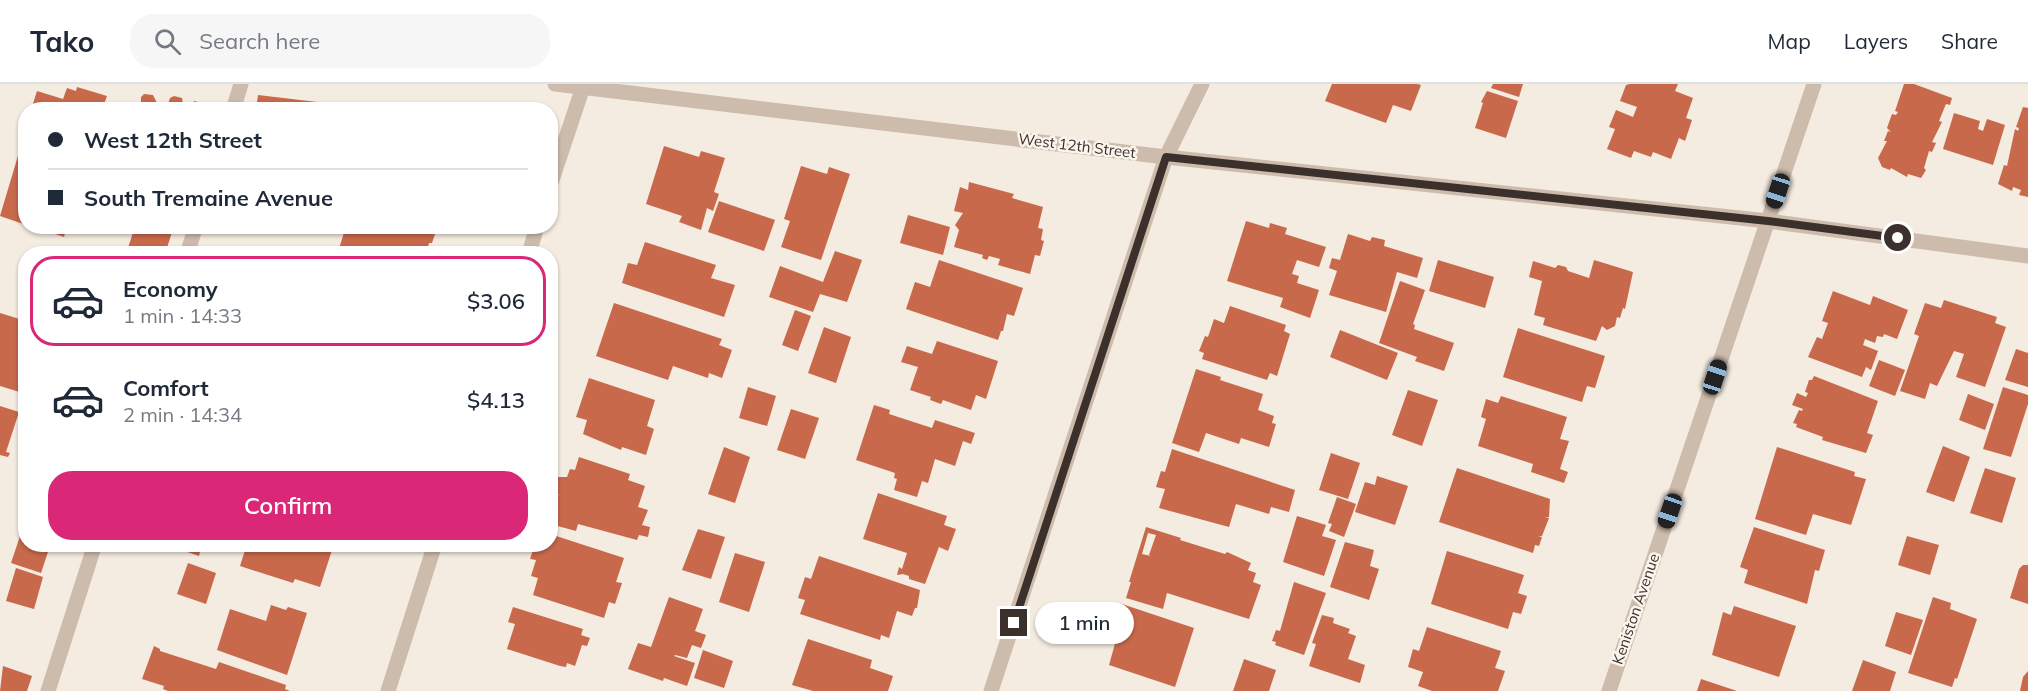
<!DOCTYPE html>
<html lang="en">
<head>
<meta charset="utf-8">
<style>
	:root { --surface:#fff; --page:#f6f6f7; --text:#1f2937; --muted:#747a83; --line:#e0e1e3; --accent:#db2777 }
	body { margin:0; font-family:Mulish,sans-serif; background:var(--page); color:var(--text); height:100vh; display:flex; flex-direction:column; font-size:22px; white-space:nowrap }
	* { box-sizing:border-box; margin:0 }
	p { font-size:20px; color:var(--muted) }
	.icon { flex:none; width:33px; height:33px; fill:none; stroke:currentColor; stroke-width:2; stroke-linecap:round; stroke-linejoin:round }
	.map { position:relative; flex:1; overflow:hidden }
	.side { position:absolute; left:18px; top:162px; width:540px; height:306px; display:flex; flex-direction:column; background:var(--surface); border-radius:24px; box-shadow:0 2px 4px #0004 }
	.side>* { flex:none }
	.banner { position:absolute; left:18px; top:18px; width:540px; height:132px; border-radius:24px; box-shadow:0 2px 4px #0004; display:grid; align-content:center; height:132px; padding:0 30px; background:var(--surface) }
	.end { position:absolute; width:27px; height:27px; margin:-14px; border:8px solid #3b302b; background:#fff; box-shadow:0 0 0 3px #fff }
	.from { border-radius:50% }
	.bubble { position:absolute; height:42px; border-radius:21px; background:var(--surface); box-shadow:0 2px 4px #0004; font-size:20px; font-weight:600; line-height:42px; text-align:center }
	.car { position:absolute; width:18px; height:36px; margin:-18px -9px; border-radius:8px; box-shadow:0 0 4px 2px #0007; background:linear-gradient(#222 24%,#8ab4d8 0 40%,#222 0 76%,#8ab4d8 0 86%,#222 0) }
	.banner b { display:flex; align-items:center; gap:21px; height:57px; font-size:22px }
	.banner b+b { border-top:2px solid var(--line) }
	.banner i { width:15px; height:15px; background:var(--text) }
	ul { padding:10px 0 0; list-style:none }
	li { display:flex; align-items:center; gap:18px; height:90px; margin:0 12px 9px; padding:0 18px; border:3px solid transparent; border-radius:24px }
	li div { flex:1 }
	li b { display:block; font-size:22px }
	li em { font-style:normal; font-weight:600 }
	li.current { border-color:var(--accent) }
	li>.icon { width:54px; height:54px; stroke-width:1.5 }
	.action { display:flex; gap:12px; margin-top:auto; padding:12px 30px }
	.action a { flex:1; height:69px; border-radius:24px; background:var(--accent); color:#fff; font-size:24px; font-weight:600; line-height:69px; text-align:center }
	header { display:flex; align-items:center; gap:36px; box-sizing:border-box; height:84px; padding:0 30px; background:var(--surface); border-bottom:2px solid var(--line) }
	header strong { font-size:28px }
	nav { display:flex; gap:33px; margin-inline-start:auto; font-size:21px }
	.search { width:420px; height:54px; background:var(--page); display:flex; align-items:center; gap:15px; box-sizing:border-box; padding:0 21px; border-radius:24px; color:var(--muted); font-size:22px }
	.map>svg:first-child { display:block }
	.building { fill:#c8694b; fill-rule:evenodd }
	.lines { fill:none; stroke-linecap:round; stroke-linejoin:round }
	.lane { stroke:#cdbbac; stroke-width:15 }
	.street { stroke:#cdbbac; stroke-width:15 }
	.route { stroke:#3b302b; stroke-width:8 }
	.labels { text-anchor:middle; stroke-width:5; stroke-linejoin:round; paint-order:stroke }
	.street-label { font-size:15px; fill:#3b302b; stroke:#fbf5ee }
</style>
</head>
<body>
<header>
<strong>Tako</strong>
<div class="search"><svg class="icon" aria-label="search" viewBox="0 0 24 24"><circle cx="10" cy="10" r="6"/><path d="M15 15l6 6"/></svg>Search here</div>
<nav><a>Map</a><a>Layers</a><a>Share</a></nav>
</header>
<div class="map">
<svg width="2028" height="607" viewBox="0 0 2028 607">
	<rect width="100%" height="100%" fill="#f4ebe1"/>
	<g class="building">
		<path d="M1332,0H1417L1421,1L1411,27L1393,21L1386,39L1325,17Z"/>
		<path d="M1493,0H1523L1519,13L1491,4Z"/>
		<path d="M1630,0H1678L1675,7L1693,14L1686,34L1692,36L1685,57L1679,54L1671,75L1653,68L1651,73L1634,67L1631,74L1607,65L1615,45L1609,43L1616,26L1633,33L1637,23L1620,17L1626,1Z"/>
		<path d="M1904,0H1914L1952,14L1950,21L1946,20L1939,37L1942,38L1932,58L1936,59L1932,68L1929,67L1924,84L1926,86L1921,94L1908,90L1907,93L1891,84L1890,86L1882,83L1878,74L1887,57H1884L1888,47L1891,48L1887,44L1892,30L1896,31L1898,28L1895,27Z"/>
		<path d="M77,3L107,12L102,26H31L37,7L63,15L67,4L76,7Z"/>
		<path d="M1487,7L1518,17L1506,54L1475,44L1483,19L1481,18Z"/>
		<path d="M144,10L153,11L157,19L167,23L170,14L174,12L182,14L183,20L192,23L194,17L209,21L208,26H148L141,20V13Z"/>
		<path d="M258,11L351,22L350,26H256Z"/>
		<path d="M2023,23L2028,24V113L2019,111L2021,106L2013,103L2012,107L1998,100L2004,81L2007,82L2015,45L2018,47L2019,44L2016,43Z"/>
		<path d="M1954,29L1980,37L1978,45L1983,47L1987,35L2005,41L1993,81L1943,65Z"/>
		<path d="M664,62L699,73L701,67L725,74L714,108L719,110L713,127L707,124L701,146L679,138L682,132L646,120Z"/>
		<path d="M20,65L26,67V141L0,132Z"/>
		<path d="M801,82L827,90L829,83L850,90L821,176L781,163L790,137L784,135Z"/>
		<path d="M969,98L1014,110L1012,114L1043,123L1038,144L1043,145L1041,156L1044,157L1040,172L1035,171L1030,190L998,181L1000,175L989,172L987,176L982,174L983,171L954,163L959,146L955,141L963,129L954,127L960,103L968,106Z"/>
		<path d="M719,117L775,136L764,167L708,148Z"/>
		<path d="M908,131L950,143L943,171L900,159Z"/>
		<path d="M1246,137L1269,144L1270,139L1287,144L1285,150L1326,163L1319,183L1297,176L1292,190L1299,192L1297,199L1319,206L1310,234L1280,223L1283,214L1227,197Z"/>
		<path d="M32,142H67L64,153Z"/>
		<path d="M135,142H174L165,170H144L128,164Z"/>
		<path d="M346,142H435L433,146L436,147L432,159H429L428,163L434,164L433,170H343L338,168Z"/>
		<path d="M1348,150L1370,157L1372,153L1385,156L1384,162L1423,174L1417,194L1397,188L1386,228L1329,211L1337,187L1329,184L1332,174L1340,176Z"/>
		<path d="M645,158L716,181L711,194L735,201L724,233L622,199L628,179L637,181Z"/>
		<path d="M835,167L862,176L847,218L820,210L813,228L769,213L780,182L823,198Z"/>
		<path d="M939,176L1023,204L1014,232L1007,230L1003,247H1001L998,256L906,225L915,198L930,203Z"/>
		<path d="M1438,176L1494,193L1485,224L1429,207Z"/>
		<path d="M1594,176L1633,188L1625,225L1623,224L1620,234L1617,233L1615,242L1607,246L1602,242L1596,257L1543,241L1545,234L1534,231L1542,197L1529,193L1533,177L1555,184L1558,181L1566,183L1568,187L1589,194Z"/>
		<path d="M1400,197L1425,206L1413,240L1415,241L1414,245L1454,259L1444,287L1415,277L1417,273L1379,259Z"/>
		<path d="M1833,207L1870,221L1873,212L1908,226L1897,255L1884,250L1883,253L1877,252L1875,259L1865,255L1863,261L1878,267L1871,286L1866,283L1862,293L1808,273L1817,253L1822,255L1828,239L1822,237Z"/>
		<path d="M1944,216L1997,233L1995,239L2006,243L1985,303L1956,293L1964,270L1954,267L1937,302L1930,299L1925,315L1900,307L1919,252L1914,250L1925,219L1941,224Z"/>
		<path d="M614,219L722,255L719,261L732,266L722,294L709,289L708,294L673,282L668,296L596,272Z"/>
		<path d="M1230,222L1286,241L1284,247L1290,250L1277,292L1270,289L1267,296L1202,275L1204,269L1199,267L1205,252L1208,253L1214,235L1224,239Z"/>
		<path d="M795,226L811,232L798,267L782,261Z"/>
		<path d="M0,229L26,237V310L0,302Z"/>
		<path d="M824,243L851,253L836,299L808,289Z"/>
		<path d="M1518,244L1605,272L1595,304L1587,302L1582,318L1503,293Z"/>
		<path d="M1340,246L1398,269L1387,296L1330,273Z"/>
		<path d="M937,257L998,277L986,315L976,311L971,326L943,316L941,320L930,316L931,313L910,306L918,283L901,278L907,262L932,270Z"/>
		<path d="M2016,265L2028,269V303L2005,296Z"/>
		<path d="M1879,276L1905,286L1895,312L1869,302Z"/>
		<path d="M1196,285L1221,293L1220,296L1263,310L1258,326L1274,332L1272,339L1276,340L1269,363L1241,354L1239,360L1206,349L1199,368L1172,359Z"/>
		<path d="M1814,292L1878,317L1867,349L1873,351L1866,369L1822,356L1823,353L1796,343L1797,340L1793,339L1799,326L1802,327L1803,325L1792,321L1797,309L1806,313L1808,309L1805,308L1809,296H1812Z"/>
		<path d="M589,294L655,316L647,342L654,345L646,371L622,363L621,366L583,350L587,336L576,333Z"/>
		<path d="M748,303L776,312L767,342L739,334Z"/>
		<path d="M2003,303L2028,311V320L2011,373L1983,365Z"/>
		<path d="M1408,306L1438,316L1422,362L1392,351Z"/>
		<path d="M1968,310L1994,320L1985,346L1959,336Z"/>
		<path d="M1501,312L1567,333L1560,355L1569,357L1560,385L1568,388L1564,399L1531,388L1533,380L1478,362L1486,335L1481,333L1486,315L1498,319Z"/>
		<path d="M874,321L890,326L889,330L932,344L935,336L975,349L971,360L963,357L955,382L935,375L928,399L922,397L917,413L894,406L897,395L894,394L895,389L856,376Z"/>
		<path d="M0,322L19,328L6,368L10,369L8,373L0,371Z"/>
		<path d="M791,325L819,334L805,375L777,366Z"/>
		<path d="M1943,362L1970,373L1954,418L1926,408Z"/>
		<path d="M724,363L750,373L735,419L708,410Z"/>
		<path d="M1777,363L1855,388L1854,392L1866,395L1851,441L1813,430L1806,451L1755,435Z"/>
		<path d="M1172,365L1295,406L1289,428L1271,423L1269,430L1236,420L1229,443L1159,424L1165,405L1156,403L1161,387L1165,388Z"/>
		<path d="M1331,369L1360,379L1348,415L1319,406Z"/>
		<path d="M579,373L630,390L628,396L645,402L638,423L648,426L642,441L650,443L648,453L639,451L637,456L578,440L576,447L550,440L554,426L551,425L555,412L559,411L553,404V399L558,393H567L570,385L575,386Z"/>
		<path d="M1457,384L1550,415L1549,433H1545L1549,434L1542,452H1538L1542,453L1539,462L1535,461L1533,469L1439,438Z"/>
		<path d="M1985,384L2016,394L2002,439L1970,429Z"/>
		<path d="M1377,392L1408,402L1395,441L1355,428L1365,398L1375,401Z"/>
		<path d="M878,409L947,432L944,441L956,445L948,467L939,463L925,500L909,495V492L903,490L897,491L899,483L902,485L907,469L863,455Z"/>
		<path d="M1337,413L1356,420L1344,453L1329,447L1332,440L1328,439Z"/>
		<path d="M1297,432L1326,441L1322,452L1336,456L1324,492L1283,478Z"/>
		<path d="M1146,443L1181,454L1180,456L1225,470L1227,468L1251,479L1248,486L1256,489L1253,498L1261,501L1249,535L1167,509L1163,525L1126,514L1131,498H1129ZM1148,449L1156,451L1149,471L1151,472L1142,470Z"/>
		<path d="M1754,443L1825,466L1819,487L1815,486L1807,520L1744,499L1748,486L1740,483Z"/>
		<path d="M698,445L725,453L711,495L682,486Z"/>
		<path d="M550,450L624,474L616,498L622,499L615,520L609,518L604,534L533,511L538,494L531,492L536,476L530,475L535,460H550Z"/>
		<path d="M20,452L26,453V460L50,462L41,489L11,479Z"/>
		<path d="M1907,452L1939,461L1930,491L1898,481Z"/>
		<path d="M1345,458L1374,466L1370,482L1379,485L1369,516L1330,503Z"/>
		<path d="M164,460H202L199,472Z"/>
		<path d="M247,460H334L320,503L295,495L293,499L240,482Z"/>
		<path d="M1447,467L1524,491L1518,509L1527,512L1521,530L1513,528L1508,545L1431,520Z"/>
		<path d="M735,469L765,478L749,528L719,518Z"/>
		<path d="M819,472L920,506L917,524H915L912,532L897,527L889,554L881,551L880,556L800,530L805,516L798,514L805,493L811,495Z"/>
		<path d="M188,479L216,489L206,520L177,510Z"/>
		<path d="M2023,481H2028V520L2010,514L2019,485Z"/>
		<path d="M16,484L43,493L34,525L6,517Z"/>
		<path d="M1294,498L1326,509L1304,571L1275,561L1276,558L1272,557L1276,546L1280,547Z"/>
		<path d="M669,513L703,525L695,547L706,551L701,564L692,561L687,574L675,571L674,572L695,579L687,602L664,594L663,597L628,585L638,559L651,563Z"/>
		<path d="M1933,513L1951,519L1950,525L1977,535L1957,595L1955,594L1952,603L1908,589Z"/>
		<path d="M1119,519L1194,544L1175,603L1109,581L1116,556L1110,554L1113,546L1111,545Z"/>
		<path d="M271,521L286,526L288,523L307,529L287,591L217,566L230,525L266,537Z"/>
		<path d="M1734,522L1796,542L1779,593L1712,571L1723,528L1731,531Z"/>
		<path d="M513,523L583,545L581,551L590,554L587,562L582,561L575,582L567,579L566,583L560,582L507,565L515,540L508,538Z"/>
		<path d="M1896,528L1923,536L1911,571L1885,562Z"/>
		<path d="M1322,531L1334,534L1333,539L1350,545L1348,549L1356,552L1348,575L1365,581L1360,599L1309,582L1316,560L1312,559Z"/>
		<path d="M1427,543L1501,567L1495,584L1505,587L1498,607H1432L1418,602L1423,588L1408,583L1413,565L1419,567Z"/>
		<path d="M808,555L872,576L870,584L893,592L888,607H813L792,601Z"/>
		<path d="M154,562L160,565V567L216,585L219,578L286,601L285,605L290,607H168L163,605L164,602L142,595Z"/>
		<path d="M703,566L733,577L724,604L694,594Z"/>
		<path d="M1244,575L1276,586L1269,607H1233Z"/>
		<path d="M1863,576L1896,588L1890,607H1852Z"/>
		<path d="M3,582L32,592L27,607H0Z"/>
		<path d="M2028,587V607H2020L2023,593Z"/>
		<path d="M1701,595L1737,607H1697Z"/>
	</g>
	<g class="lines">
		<g class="lane">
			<path d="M233,26L241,0"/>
			<path d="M187,170L196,142"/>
			<path d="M48,607L95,460"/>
		</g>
		<g class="street">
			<path d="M555,0L1166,73L1768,137L2028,172"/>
			<path d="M550,102L584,0"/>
			<path d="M529,170L537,142"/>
			<path d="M388,607L435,460"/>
			<path d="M991,607L1166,73L1202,0"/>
			<path d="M1609,607L1814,0"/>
		</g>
	</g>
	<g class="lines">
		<path class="route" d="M1014,539L1166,73L1768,137L1898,154"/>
	</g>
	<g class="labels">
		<g class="street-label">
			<text transform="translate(1077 62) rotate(7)" y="5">West 12th Street</text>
			<text transform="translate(1636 525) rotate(-71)" y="5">Keniston Avenue</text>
		</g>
	</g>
</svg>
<i class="end from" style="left:1898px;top:154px"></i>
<i class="end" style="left:1014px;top:539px"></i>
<div class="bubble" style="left:1035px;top:518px;width:99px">1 min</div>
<i class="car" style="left:1778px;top:107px;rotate:198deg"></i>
<i class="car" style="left:1715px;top:293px;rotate:18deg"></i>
<i class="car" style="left:1670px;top:427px;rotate:199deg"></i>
<div class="banner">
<b><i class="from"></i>West 12th Street</b>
<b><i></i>South Tremaine Avenue</b>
</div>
<section class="side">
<ul>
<li class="current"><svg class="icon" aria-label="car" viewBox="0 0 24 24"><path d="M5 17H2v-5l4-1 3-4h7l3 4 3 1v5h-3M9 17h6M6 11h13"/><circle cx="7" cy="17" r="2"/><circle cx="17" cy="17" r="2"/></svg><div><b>Economy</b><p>1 min · 14:33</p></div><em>$3.06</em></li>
<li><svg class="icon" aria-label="car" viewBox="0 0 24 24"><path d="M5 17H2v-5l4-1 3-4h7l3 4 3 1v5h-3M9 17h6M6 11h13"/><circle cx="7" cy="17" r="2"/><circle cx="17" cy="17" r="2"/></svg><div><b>Comfort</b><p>2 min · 14:34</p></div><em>$4.13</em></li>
</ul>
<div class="action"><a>Confirm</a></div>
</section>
</div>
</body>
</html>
